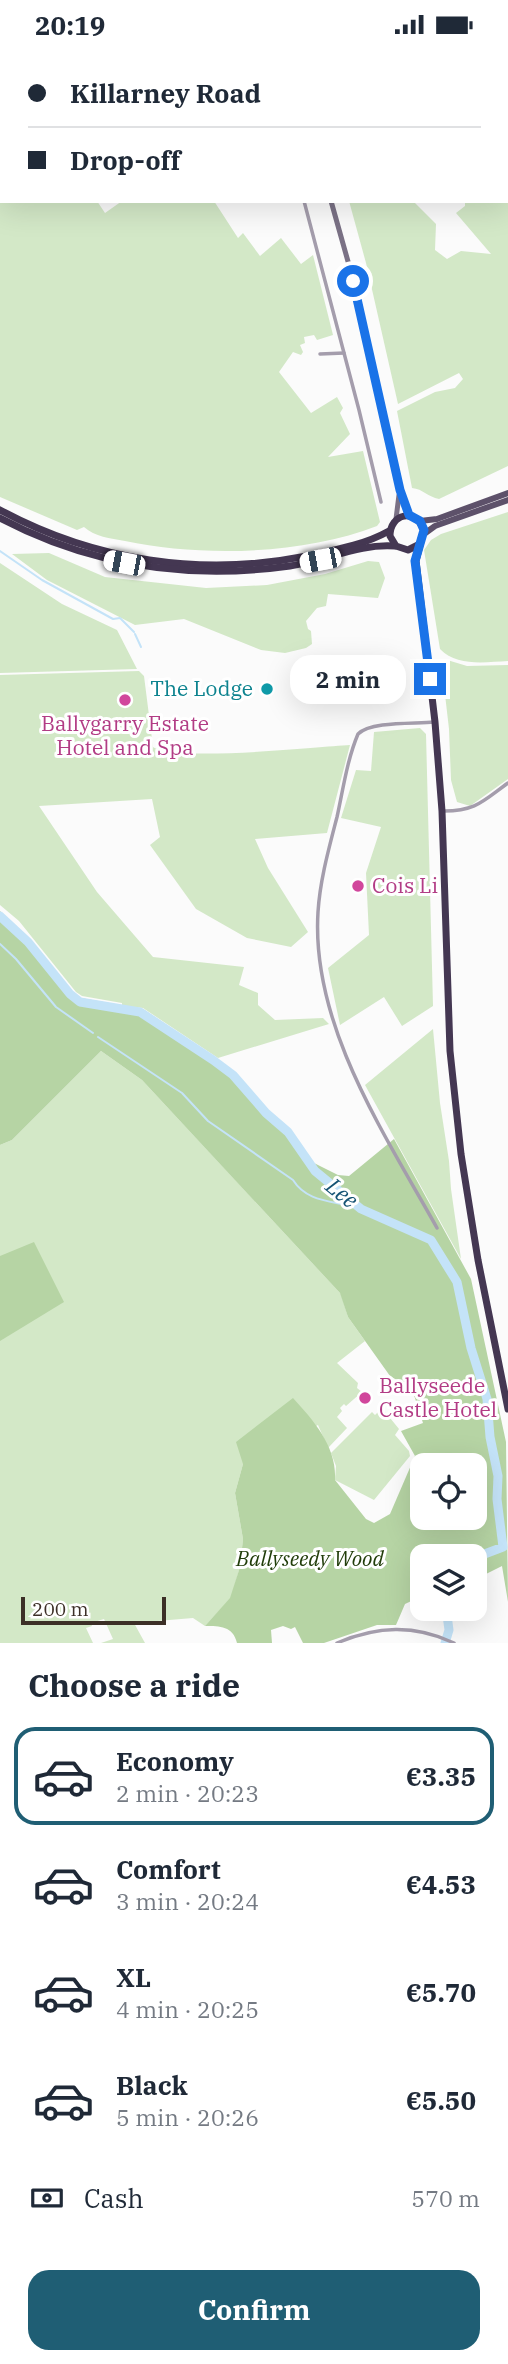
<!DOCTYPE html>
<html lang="en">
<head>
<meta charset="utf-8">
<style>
	:root { --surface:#fff; --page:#f2f2f3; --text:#1f2937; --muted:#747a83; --line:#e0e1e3; --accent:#1f5e74 }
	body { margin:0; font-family:"IBM Plex Serif",serif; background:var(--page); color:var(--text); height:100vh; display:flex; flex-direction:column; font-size:26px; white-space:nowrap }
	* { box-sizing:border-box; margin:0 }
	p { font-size:23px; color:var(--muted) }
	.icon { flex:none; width:38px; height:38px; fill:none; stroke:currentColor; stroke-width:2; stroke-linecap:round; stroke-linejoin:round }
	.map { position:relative; height:1594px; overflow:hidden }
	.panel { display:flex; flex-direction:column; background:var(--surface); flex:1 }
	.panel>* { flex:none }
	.guide { position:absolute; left:0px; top:0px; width:509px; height:154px; box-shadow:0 7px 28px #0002; display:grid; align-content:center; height:154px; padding:0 28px; background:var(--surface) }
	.controls { position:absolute; left:410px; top:1404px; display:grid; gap:14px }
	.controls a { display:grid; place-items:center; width:77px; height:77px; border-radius:14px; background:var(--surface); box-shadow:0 7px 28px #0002; font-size:35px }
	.scale { position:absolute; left:21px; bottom:18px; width:145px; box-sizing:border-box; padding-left:7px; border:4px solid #3c2f27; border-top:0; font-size:19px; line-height:24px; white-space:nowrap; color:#3c2f27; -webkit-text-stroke:5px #fff; paint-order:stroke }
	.end { position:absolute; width:32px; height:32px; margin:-16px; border:9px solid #1a73e8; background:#fff; box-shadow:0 0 0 4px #fff }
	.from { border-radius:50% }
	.bubble { position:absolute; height:49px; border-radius:21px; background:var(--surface); box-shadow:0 7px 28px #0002; font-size:23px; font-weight:700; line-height:49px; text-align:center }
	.car { position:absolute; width:21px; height:42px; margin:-21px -10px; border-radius:9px; box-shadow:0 0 5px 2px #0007; background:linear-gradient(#fff 24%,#345 0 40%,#fff 0 76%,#345 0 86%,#fff 0) }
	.guide b { display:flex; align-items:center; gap:24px; height:66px; font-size:26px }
	.guide b+b { border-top:2px solid var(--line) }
	.guide i { width:18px; height:18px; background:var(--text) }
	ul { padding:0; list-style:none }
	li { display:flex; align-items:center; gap:21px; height:98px; margin:0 14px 10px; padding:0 14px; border:4px solid transparent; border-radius:21px }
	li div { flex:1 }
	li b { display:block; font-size:26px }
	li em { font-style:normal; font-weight:700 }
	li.selected { border-color:var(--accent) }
	li>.icon { width:63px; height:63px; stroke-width:1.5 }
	h2 { padding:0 28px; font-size:32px; line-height:84px }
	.pay { display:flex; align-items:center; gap:18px; height:77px; padding:0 28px; font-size:26px }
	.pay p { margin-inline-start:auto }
	.cta { display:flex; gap:14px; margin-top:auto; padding:14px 28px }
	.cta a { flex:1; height:80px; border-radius:21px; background:var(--accent); color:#fff; font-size:28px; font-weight:700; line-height:80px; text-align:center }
	.status { display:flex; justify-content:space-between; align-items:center; height:49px; padding:0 35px; background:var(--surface); direction:ltr }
	.status svg { height:19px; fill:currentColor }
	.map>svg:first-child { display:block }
	.green { fill:#d3e8c7 }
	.forest { fill:#b6d4a4; fill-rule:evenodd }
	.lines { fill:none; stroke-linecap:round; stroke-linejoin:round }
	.stream { stroke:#c4e3f8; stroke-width:2 }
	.river { stroke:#c4e3f8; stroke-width:9 }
	.street { stroke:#a49dac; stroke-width:3.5 }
	.secondary { stroke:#7a7185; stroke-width:5 }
	.primary { stroke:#5d516a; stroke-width:6 }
	.highway { stroke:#443752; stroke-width:7 }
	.route { stroke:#1a73e8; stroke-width:9 }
	.culture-dot { fill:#0f9aa8; stroke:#fff; stroke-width:2.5 }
	.hotel-dot { fill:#d1479c; stroke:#fff; stroke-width:2.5 }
	.labels { text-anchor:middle; stroke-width:6; stroke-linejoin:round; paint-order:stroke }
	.culture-label { font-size:21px; fill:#0d838f; stroke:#fff; text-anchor:end }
	.hotel-label { font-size:21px; fill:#b23c85; stroke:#fff; text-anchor:start }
	.park-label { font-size:21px; font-style:italic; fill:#213d0a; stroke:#fff }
	.water-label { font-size:23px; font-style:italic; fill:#155374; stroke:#fff }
</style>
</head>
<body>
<div class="status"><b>20:19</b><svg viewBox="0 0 49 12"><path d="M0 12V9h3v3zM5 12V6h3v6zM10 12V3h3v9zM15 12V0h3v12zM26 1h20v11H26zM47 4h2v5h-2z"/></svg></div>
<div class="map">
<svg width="508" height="1594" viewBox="0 0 508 1594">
	<rect width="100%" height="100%" fill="#fbfbfb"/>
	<g class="green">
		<path d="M299,0H508V417L439,450C428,448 423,440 412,439L397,362L435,343L455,339L463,330L459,324L398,355L366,214L349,152H413L436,175L435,201L447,210L461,202L491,205L456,164L465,157V152H508V2Z"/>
		<path d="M0,61L2,152H97L105,164L122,152H214L238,189L243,184L260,207L281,189L301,215L313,206L333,286L317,291L314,286L304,288L305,294L300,296L303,303L301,306L293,303L279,323L311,364L337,348L343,359L340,364L350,385L328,408L363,402L380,473L377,477C303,506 201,508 125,492C110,489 95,488 84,478L77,481L0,448Z"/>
		<path d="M508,463V612C486,613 457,618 440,600L424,501L431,491L441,485Z"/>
		<path d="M49,504L105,528L206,539L267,536L325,525L368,512L379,513L385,529L378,549L328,545L326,557L317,559L306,572L308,580L311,582L312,595L306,599L285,604L261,601L184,570L135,576L47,531L12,505Z"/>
		<path d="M0,514L62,555L117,581L137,620L0,624Z"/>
		<path d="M444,610L467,617L508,616V730L470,757L457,753L451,731L449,680L441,611Z"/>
		<path d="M139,622L144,627L153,698C177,713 314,698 350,696L327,784L255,790L268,819L308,883L291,898L247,889L196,860L150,796L160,788L152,750L39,757L97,843L153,908L244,918L239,936L258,944V956L275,971L323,969L329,975L218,1009L143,959L122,957V954L82,947L76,943L19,872L0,856V626Z"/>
		<path d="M420,679L426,685L433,957L402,977L384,948L340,976L328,919L369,886L366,824L381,778L341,769L356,721L371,722L374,683Z"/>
		<path d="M433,980L440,1054L449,1112L451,1140L461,1210L365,1036Z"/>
		<path d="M101,1002L142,1031L341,1245L348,1268L365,1292L337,1314L358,1334L357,1339L362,1343L346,1357L344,1355L340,1359L342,1362L337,1368L347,1379L328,1399L318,1376L243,1415L235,1444L243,1490L240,1518L231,1549L205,1577L193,1569L134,1574L145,1594H101L113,1590L104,1570L91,1574L92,1577L86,1579L93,1594H0V1096L12,1091Z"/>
		<path d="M382,1359L399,1380L395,1386L409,1402L410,1407L374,1451L335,1431L336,1417L331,1404L372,1363L375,1366Z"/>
	</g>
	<g class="forest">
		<path d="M0,862L34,895L72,943L81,949L143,960L230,1019L266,1060L289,1081L314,1114L338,1126L349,1127L394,1090L471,1230L506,1393L508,1553L502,1517L474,1531V1507H422V1547L405,1555L396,1576H377L324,1594H303L295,1578L291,1580L283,1577L271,1581L272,1594H237C233,1577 220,1577 205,1577L230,1549L240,1518L243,1490L235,1444L243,1415L236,1393L293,1349C314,1372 337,1398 335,1431L366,1470L374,1474L390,1465L415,1407L401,1382L423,1374L412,1340L390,1327L348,1268L340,1244L142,1031L101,1002L12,1091L0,1096ZM422,1416H474V1468H422Z"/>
		<path d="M34,1193L64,1253L0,1292V1207Z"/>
	</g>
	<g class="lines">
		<g class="stream">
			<path d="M0,502L42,531L113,570L120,569L134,583"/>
			<path d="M135,585L141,598"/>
			<path d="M0,895L16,910L56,958L93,984"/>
			<path d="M98,988L182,1044L208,1072L293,1131C308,1155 336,1151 361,1160"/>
		</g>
		<g class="river">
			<path d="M0,867L28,893L70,945L80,953L140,963L213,1011L233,1026L266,1064L288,1083L315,1122L361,1160L431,1191L457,1233L471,1299L487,1350L490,1388L498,1427L497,1450L503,1498L474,1509"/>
			<path d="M445,1594L449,1581L446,1559"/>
		</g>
		<g class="street">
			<path d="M268,0V2"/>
			<path d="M304,152L359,361L381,453"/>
			<path d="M320,305L344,304"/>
			<path d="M434,673C414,675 371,672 358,685C347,711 343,741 337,768C329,799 320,831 318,863C311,976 384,1084 437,1179"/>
			<path d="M444,762C476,762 483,752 508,734"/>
			<path d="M337,1594C377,1577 414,1575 454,1594"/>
		</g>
		<g class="secondary">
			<path d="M289,0V2"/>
			<path d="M331,152L349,216L399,441L409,466"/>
			<path d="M396,470L399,446"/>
		</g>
		<g class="primary">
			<path d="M420,472L437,470L508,444"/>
			<path d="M424,485L435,477L508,451"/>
		</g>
		<g class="highway">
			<path d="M0,461C95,512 201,528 307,507C335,501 364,496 389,482"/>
			<path d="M0,469C91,517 189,531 290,517C325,512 360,494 395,497"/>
			<path d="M420,495L408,501L396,497L390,487C390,464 416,459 424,481L416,512L435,673L442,762L450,1002L461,1105L478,1211L508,1360"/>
		</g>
	</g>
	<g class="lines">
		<path class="route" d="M353,232L400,441L409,466L420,472L424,481L415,512L430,630"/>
	</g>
	<circle class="culture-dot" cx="267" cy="640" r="7"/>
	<g class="hotel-dot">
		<circle cx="125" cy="651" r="7"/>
		<circle cx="358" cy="837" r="7"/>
		<circle cx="365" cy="1349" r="7"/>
	</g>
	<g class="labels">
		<g class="culture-label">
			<text x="253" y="647">The Lodge</text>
		</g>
		<g class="hotel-label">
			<text x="125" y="682" text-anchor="middle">Ballygarry Estate<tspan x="125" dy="24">Hotel and Spa</tspan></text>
			<text x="372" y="844">Cois Li</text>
			<text x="379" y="1344">Ballyseede<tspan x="379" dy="24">Castle Hotel</tspan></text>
		</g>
		<g class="park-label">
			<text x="310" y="1517">Ballyseedy Wood</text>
		</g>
		<g class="water-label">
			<text transform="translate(342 1144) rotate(39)" y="8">Lee</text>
		</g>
	</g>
</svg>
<div class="controls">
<a><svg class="icon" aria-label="locate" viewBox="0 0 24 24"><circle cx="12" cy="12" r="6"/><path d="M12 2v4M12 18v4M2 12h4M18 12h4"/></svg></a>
<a><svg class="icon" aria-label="layers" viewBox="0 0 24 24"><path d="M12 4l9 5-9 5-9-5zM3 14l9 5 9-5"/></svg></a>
</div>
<div class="scale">200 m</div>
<i class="end from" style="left:353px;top:232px"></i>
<i class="end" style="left:430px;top:630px"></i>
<div class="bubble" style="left:290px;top:606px;width:116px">2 min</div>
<i class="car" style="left:320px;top:511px;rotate:259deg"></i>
<i class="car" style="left:124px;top:514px;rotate:281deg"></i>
<div class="guide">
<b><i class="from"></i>Killarney Road</b>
<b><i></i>Drop-off</b>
</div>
</div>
<section class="panel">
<h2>Choose a ride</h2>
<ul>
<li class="selected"><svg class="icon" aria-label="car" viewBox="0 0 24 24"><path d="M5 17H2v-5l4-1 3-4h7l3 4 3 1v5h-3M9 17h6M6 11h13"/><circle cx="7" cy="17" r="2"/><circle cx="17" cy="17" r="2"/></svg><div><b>Economy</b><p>2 min · 20:23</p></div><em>€3.35</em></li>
<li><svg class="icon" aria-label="car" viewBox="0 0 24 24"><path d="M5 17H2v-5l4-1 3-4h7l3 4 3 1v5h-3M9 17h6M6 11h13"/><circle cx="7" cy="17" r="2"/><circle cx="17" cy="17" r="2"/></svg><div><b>Comfort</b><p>3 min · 20:24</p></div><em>€4.53</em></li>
<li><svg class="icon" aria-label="car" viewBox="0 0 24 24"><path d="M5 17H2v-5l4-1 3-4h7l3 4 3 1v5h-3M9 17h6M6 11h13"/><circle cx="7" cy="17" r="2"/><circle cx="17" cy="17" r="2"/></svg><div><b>XL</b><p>4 min · 20:25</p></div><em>€5.70</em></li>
<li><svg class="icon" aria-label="car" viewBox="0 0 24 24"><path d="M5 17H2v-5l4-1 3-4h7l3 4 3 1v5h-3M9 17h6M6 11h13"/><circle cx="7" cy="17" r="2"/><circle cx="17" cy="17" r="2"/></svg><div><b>Black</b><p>5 min · 20:26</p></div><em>€5.50</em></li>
</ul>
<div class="pay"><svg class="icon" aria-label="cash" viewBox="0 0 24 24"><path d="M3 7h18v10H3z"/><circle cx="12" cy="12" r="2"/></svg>Cash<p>570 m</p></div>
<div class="cta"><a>Confirm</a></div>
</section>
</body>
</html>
